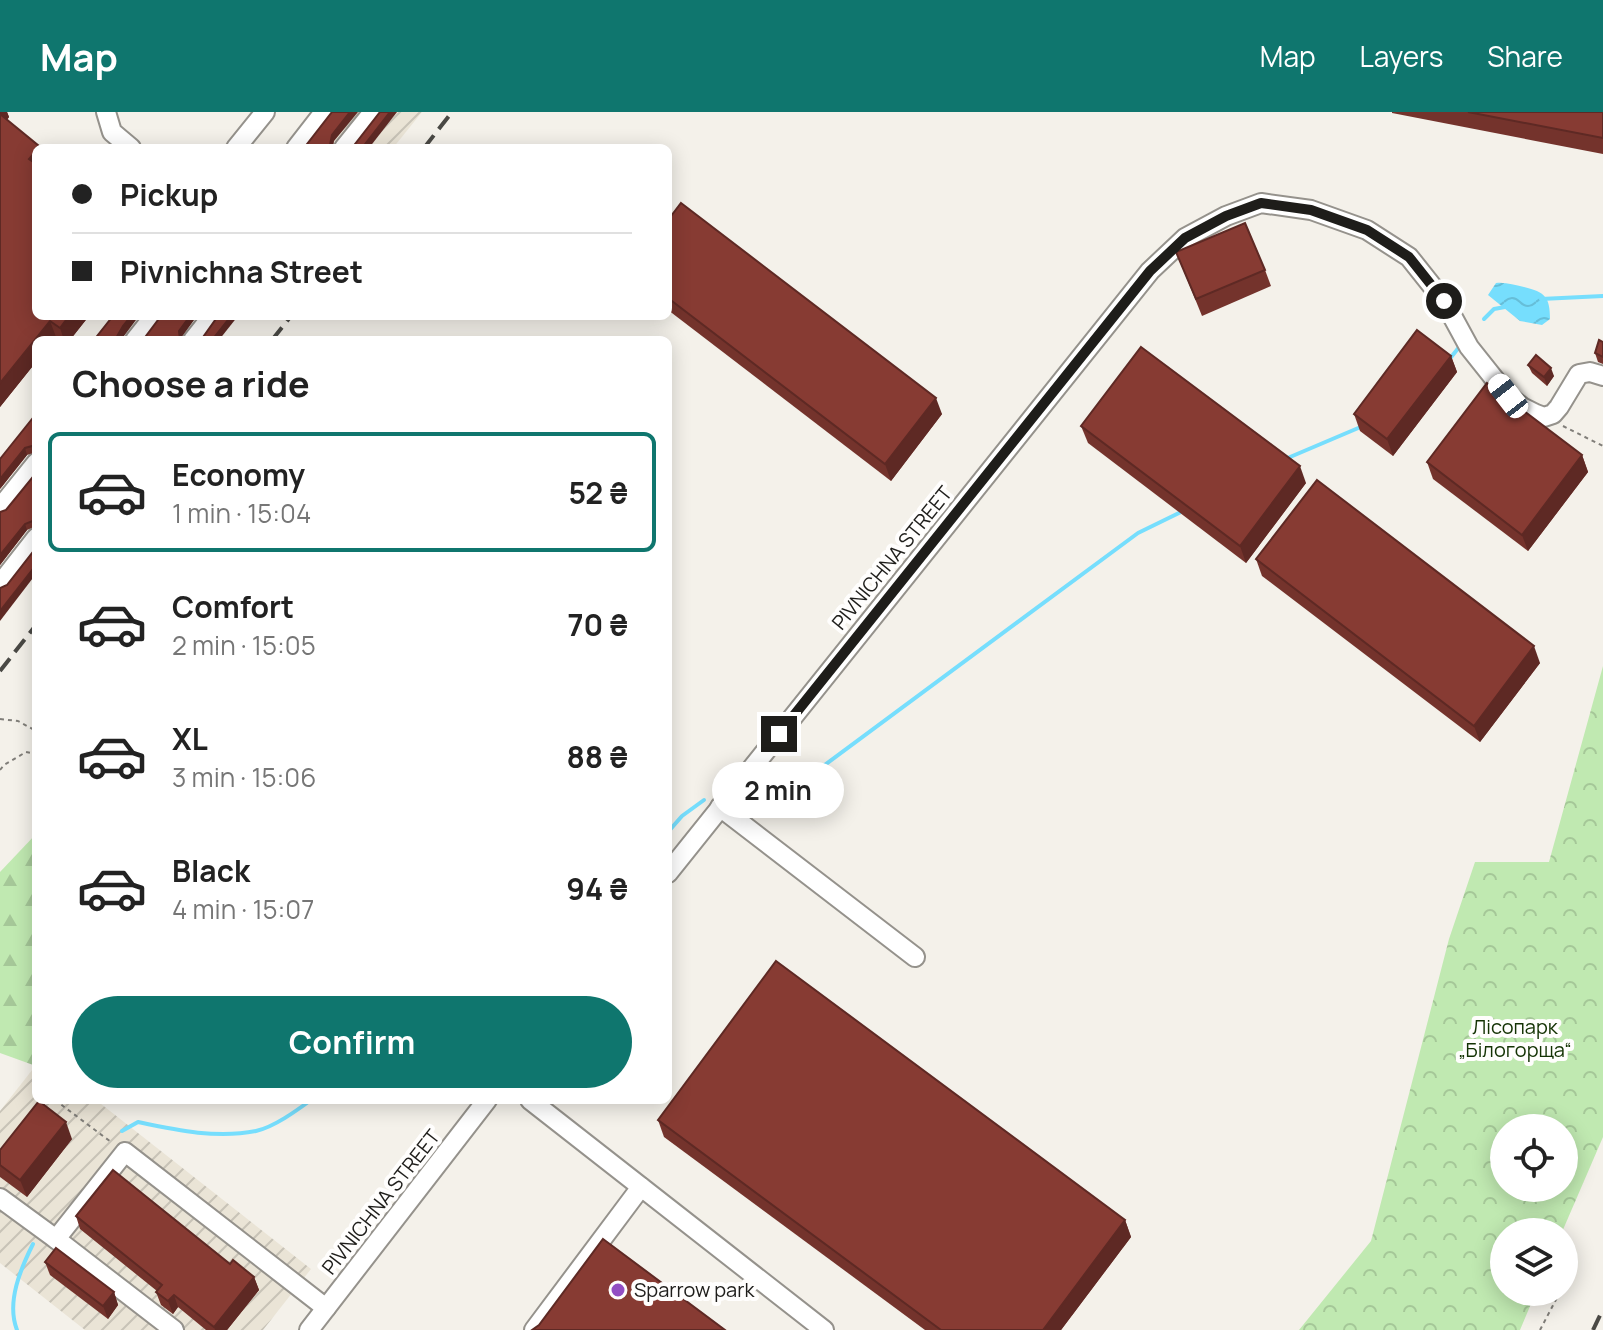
<!DOCTYPE html>
<html lang="en">
<head>
<meta charset="utf-8">
<style>
	:root { --surface:#fff; --page:#f2f2f2; --text:#222; --muted:#767676; --line:#e0e0e0; --accent:#0f766e }
	body { margin:0; font-family:Manrope,sans-serif; background:var(--page); color:var(--text); height:100vh; display:flex; flex-direction:column; font-size:30px; white-space:nowrap }
	* { box-sizing:border-box; margin:0 }
	p { font-size:26px; color:var(--muted) }
	.icon { flex:none; width:44px; height:44px; fill:none; stroke:currentColor; stroke-width:2; stroke-linecap:round; stroke-linejoin:round }
	.map { position:relative; flex:1; overflow:hidden }
	.details { position:absolute; left:32px; top:224px; width:640px; height:768px; display:flex; flex-direction:column; background:var(--surface); border-radius:12px; box-shadow:0 4px 20px #0003 }
	.details>* { flex:none }
	.banner { position:absolute; left:32px; top:32px; width:640px; height:176px; border-radius:12px; box-shadow:0 4px 20px #0003; display:grid; align-content:center; height:176px; padding:0 40px; background:var(--surface) }
	.controls { position:absolute; left:1490px; top:1002px; display:grid; gap:16px }
	.controls a { display:grid; place-items:center; width:88px; height:88px; border-radius:50%; background:var(--surface); box-shadow:0 4px 20px #0003; font-size:40px }
	.end { position:absolute; width:36px; height:36px; margin:-18px; border:10px solid #1e1d1a; background:#fff; box-shadow:0 0 0 4px #fff }
	.from { border-radius:50% }
	.bubble { position:absolute; height:56px; border-radius:28px; background:var(--surface); box-shadow:0 4px 20px #0003; font-size:26px; font-weight:700; line-height:56px; text-align:center }
	.car { position:absolute; width:24px; height:48px; margin:-24px -12px; border-radius:10px; box-shadow:0 0 6px 2px #0007; background:linear-gradient(#fff 24%,#345 0 40%,#fff 0 76%,#345 0 86%,#fff 0) }
	.banner b { display:flex; align-items:center; gap:28px; height:76px; font-size:30px }
	.banner b+b { border-top:2px solid var(--line) }
	.banner i { width:20px; height:20px; background:var(--text) }
	ul { padding:0; list-style:none }
	li { display:flex; align-items:center; gap:24px; height:120px; margin:0 16px 12px; padding:0 24px; border:4px solid transparent; border-radius:12px }
	li div { flex:1 }
	li b { display:block; font-size:30px }
	li em { font-style:normal; font-weight:700 }
	li.current { border-color:var(--accent) }
	li>.icon { width:72px; height:72px; stroke-width:1.5 }
	h2 { padding:0 40px; font-size:36px; line-height:96px }
	.cta { display:flex; gap:16px; margin-top:auto; padding:16px 40px }
	.cta a { flex:1; height:92px; border-radius:48px; background:var(--accent); color:#fff; font-size:32px; font-weight:700; line-height:92px; text-align:center }
	header { display:flex; align-items:center; gap:48px; box-sizing:border-box; height:112px; padding:0 40px; background:var(--accent); color:#fff }
	header strong { font-size:38px }
	nav { display:flex; gap:44px; margin-inline-start:auto; font-size:28px }
	.map>svg:first-child { display:block }
	.industrial { fill:url(#industrial-furrows) }
	.forest { fill:url(#forest-firs) }
	.park { fill:url(#park-crowns); fill-rule:evenodd }
	.water { fill:url(#water-waves) }
	.lines { fill:none; stroke-linecap:round; stroke-linejoin:round }
	.stream { stroke:#76defd; stroke-width:4 }
	.minor-casing { stroke:#95928c; stroke-width:22 }
	.path { stroke:#807e79; stroke-width:2; stroke-dasharray:4 4; stroke-linecap:butt }
	.minor { stroke:#fff; stroke-width:18 }
	.rail { stroke:#4a4945; stroke-width:4; stroke-dasharray:16 8; stroke-linecap:butt }
	.wall { fill:#74332c }
	.shaded-wall { fill:#5e2924 }
	.building { fill:#873b33; stroke:#5e2924; stroke-width:2 }
	.route { stroke:#1e1d1a; stroke-width:10 }
	.poi-dot { fill:#924ec3; stroke:#fffefd; stroke-width:3 }
	.labels { text-anchor:middle; stroke-width:8; stroke-linejoin:round; paint-order:stroke }
	.street-label { font-size:20px; fill:#1e1d1a; stroke:#fffefd }
	.park-label { font-size:20px; fill:#133203; stroke:#fffefd }
	.poi-label { font-size:20px; fill:#1e1d1a; stroke:#fffefd; text-anchor:start }
</style>
</head>
<body>
<header>
<strong>Map</strong>
<nav><a>Map</a><a>Layers</a><a>Share</a></nav>
</header>
<div class="map">
<svg width="1603" height="1218" viewBox="0 0 1603 1218">
	<defs>
		<pattern id="industrial-furrows" width="10" height="10" patternUnits="userSpaceOnUse" patternTransform="scale(2)"><rect width="10" height="10" fill="#eae4d6"/><path d="M-1 1l2-2M0 10L10 0M9 11l2-2" fill="none" stroke="#c8c3b7"/></pattern>
		<pattern id="forest-firs" width="22" height="20" patternUnits="userSpaceOnUse" patternTransform="scale(2)"><rect width="22" height="20" fill="#c0e9b1"/><path d="M5 1l3.5 6h-7zM16 11l3.5 6h-7z" fill="#a5c798"/></pattern>
		<pattern id="park-crowns" width="20" height="18" patternUnits="userSpaceOnUse" patternTransform="scale(2)"><rect width="20" height="18" fill="#c0e9b1"/><path d="M2 6a3 3 0 1 1 6 0M12 15a3 3 0 1 1 6 0" fill="none" stroke="#a5c798"/></pattern>
		<pattern id="water-waves" width="16" height="10" patternUnits="userSpaceOnUse" patternTransform="scale(2)"><rect width="16" height="10" fill="#76defd"/><path d="M0 5q4-4 8 0t8 0" fill="none" stroke="#66bed8"/></pattern>
	</defs>
	<rect width="100%" height="100%" fill="#f4f1ea"/>
	<g class="industrial">
		<path d="M317,0H422L393,36H289Z"/>
		<path d="M36,953V988H96L311,1157L263,1218H85L0,1151V999Z"/>
	</g>
	<path class="forest" d="M36,722V954L0,941V760Z"/>
	<path class="park" d="M1603,554V1025L1562,1120H1504V1180H1536L1520,1218H1299L1371,1129L1449,827L1475,750H1549ZM1504,1016H1564V1076H1504Z"/>
	<path class="water" d="M1496,171C1506,170 1514,173 1524,175C1545,180 1550,185 1550,207L1542,213L1520,209L1488,183Z"/>
	<g class="lines">
		<g class="stream">
			<path d="M1541,187L1603,184"/>
			<path d="M1484,207L1494,197L1505,195"/>
			<path d="M1448,249L1460,234"/>
			<path d="M1283,348L1363,314"/>
			<path d="M772,692L1138,421L1183,399"/>
			<path d="M668,720L682,704L704,688"/>
			<path d="M122,1019L138,1010C176,1018 217,1027 256,1019C274,1015 296,999 311,988"/>
			<path d="M17,1218C6,1190 21,1156 33,1132"/>
		</g>
		<defs>
			<g id="minor">
				<path d="M106,0L112,20L131,36"/>
				<path d="M236,36L265,0"/>
				<path d="M296,36L324,0"/>
				<path d="M344,36L373,0"/>
				<path d="M135,228L154,204"/>
				<path d="M193,228L212,204"/>
				<path d="M0,396L36,351"/>
				<path d="M0,472L36,426"/>
				<path d="M720,695L915,845"/>
				<path d="M668,761L1150,159L1185,126L1226,104L1261,91L1311,98L1367,118L1409,145L1444,189L1469,235L1508,284L1522,295L1536,302L1544,305L1553,302L1559,295L1579,262L1590,260L1603,264"/>
				<path d="M530,988L824,1218"/>
				<path d="M0,1086L56,1127"/>
				<path d="M174,1218L56,1127L125,1040L326,1196"/>
				<path d="M309,1218L487,988"/>
				<path d="M534,1218L641,1075"/>
			</g>
		</defs>
		<use href="#minor" class="minor-casing"/>
		<g class="path">
			<path d="M1563,314L1603,334"/>
			<path d="M0,607L18,609L36,619"/>
			<path d="M0,658L4,653L26,640L36,642"/>
			<path d="M55,988L111,1030"/>
			<path d="M1564,1173L1567,1168"/>
			<path d="M1540,1218L1560,1180"/>
		</g>
		<use href="#minor" class="minor"/>
		<g class="rail">
			<path d="M424,36L452,0"/>
			<path d="M272,228L291,204"/>
			<path d="M0,559L36,513"/>
			<path d="M1593,1218L1603,1197"/>
		</g>
	</g>
	<g class="wall">
		<path d="M0,0H7L9,5L7,8L36,204H89L70,228H59L56,225L0,295Z"/>
		<path d="M1392,0H1603V42L1392,1Z"/>
		<path d="M668,108L942,302L891,369L668,198Z"/>
		<path d="M1176,140L1265,158L1271,174L1202,204Z"/>
		<path d="M1603,230V252L1598,250L1595,241Z"/>
		<path d="M1451,244L1457,260L1393,344L1360,319L1354,302Z"/>
		<path d="M1528,253L1554,264L1547,274L1532,261Z"/>
		<path d="M36,302V340L27,343L0,377Z"/>
		<path d="M1081,314L1306,371L1246,451L1088,331Z"/>
		<path d="M1582,343L1588,360L1528,439L1433,367L1427,350Z"/>
		<path d="M36,361V414L27,418L0,453V400L6,398Z"/>
		<path d="M1256,447L1540,551L1480,630L1262,464Z"/>
		<path d="M658,1008L1125,1108L1131,1125L1061,1218H925L664,1025Z"/>
		<path d="M72,1027L27,1085L0,1065V1038Z"/>
		<path d="M76,1104L230,1152L254,1165L259,1178L227,1218H206L178,1195L173,1202L161,1193L156,1180L157,1179L80,1117Z"/>
		<path d="M45,1150L114,1180L118,1193L108,1207L50,1163Z"/>
	</g>
	<g class="shaded-wall">
		<path d="M0,0H7L9,5L1,15Z"/>
		<path d="M350,0H358L334,29L333,36H331L330,33L332,23Z"/>
		<path d="M390,0H397L369,36H362Z"/>
		<path d="M36,39V63L29,47Z"/>
		<path d="M69,204H89L70,228H64L60,216Z"/>
		<path d="M131,204H139L121,228H115L123,214Z"/>
		<path d="M190,204H197L181,226L182,228H180L179,219Z"/>
		<path d="M231,204H238L219,228H212Z"/>
		<path d="M50,209L56,225L54,228H36V250L0,295V271Z"/>
		<path d="M1451,244L1457,260L1393,344L1387,327Z"/>
		<path d="M1551,256L1554,264L1547,274L1544,265Z"/>
		<path d="M936,286L942,302L891,369L885,352Z"/>
		<path d="M25,336L27,343L0,377V367Z"/>
		<path d="M1582,343L1588,360L1528,439L1522,423Z"/>
		<path d="M1300,354L1306,371L1246,451L1240,434Z"/>
		<path d="M25,412L27,418L0,453V443Z"/>
		<path d="M36,453V462L0,509V499Z"/>
		<path d="M1534,534L1540,551L1480,630L1474,614Z"/>
		<path d="M66,1010L72,1027L27,1085L20,1068Z"/>
		<path d="M1125,1108L1131,1125L1061,1218H1043Z"/>
		<path d="M254,1165L259,1178L227,1218H215L214,1215Z"/>
		<path d="M114,1180L118,1193L108,1207L103,1194Z"/>
		<path d="M174,1183L178,1195L173,1202L168,1189Z"/>
	</g>
	<g class="building">
		<path d="M332,0H350L332,23L330,33L332,36H304Z"/>
		<path d="M380,0H390L362,36H352Z"/>
		<path d="M1468,0H1603V26Z"/>
		<path d="M0,2L39,34L36,36V39L29,47L36,52V204H69L60,216L50,209L0,271Z"/>
		<path d="M681,91L936,286L885,352L668,186V108Z"/>
		<path d="M1245,111L1265,158L1196,187L1176,140Z"/>
		<path d="M113,204H131L123,214L115,228H94Z"/>
		<path d="M161,204H190L179,219L180,227L182,228H143Z"/>
		<path d="M218,204H231L212,228H201Z"/>
		<path d="M1417,218L1451,244L1387,327L1354,302Z"/>
		<path d="M1599,228L1603,230V245L1595,241Z"/>
		<path d="M1141,235L1300,354L1240,434L1081,314Z"/>
		<path d="M1536,243L1551,256L1544,265L1528,253Z"/>
		<path d="M1487,271L1582,343L1522,423L1427,350Z"/>
		<path d="M36,302V333L25,336L0,367V347Z"/>
		<path d="M36,361V408H35L25,412L0,443V400L6,398Z"/>
		<path d="M1317,368L1534,534L1474,614L1256,447Z"/>
		<path d="M36,436V453L0,499V476L7,473Z"/>
		<path d="M776,849L1125,1108L1043,1218H941L658,1008Z"/>
		<path d="M39,989L66,1010L20,1068L0,1053V1038Z"/>
		<path d="M113,1058L230,1152L233,1148L254,1165L214,1215L174,1183L168,1189L156,1180L162,1173L76,1104Z"/>
		<path d="M603,1127L725,1218H532L539,1213Z"/>
		<path d="M56,1136L114,1180L103,1194L45,1150Z"/>
	</g>
	<g class="lines">
		<path class="route" d="M779,622L1150,159L1185,126L1226,104L1261,91L1311,98L1367,118L1409,145L1444,189"/>
	</g>
	<circle class="poi-dot" cx="618" cy="1178" r="8"/>
	<g class="labels">
		<g class="street-label">
			<text transform="translate(892 446) rotate(-51)" y="7">PIVNICHNA STREET</text>
			<text transform="translate(381 1090) rotate(-52)" y="7">PIVNICHNA STREET</text>
		</g>
		<g class="park-label">
			<text x="1515" y="922">Лісопарк<tspan x="1515" dy="23">„Білогорща“</tspan></text>
		</g>
		<g class="poi-label">
			<text x="634" y="1185">Sparrow park</text>
		</g>
	</g>
</svg>
<div class="controls">
<a><svg class="icon" aria-label="locate" viewBox="0 0 24 24"><circle cx="12" cy="12" r="6"/><path d="M12 2v4M12 18v4M2 12h4M18 12h4"/></svg></a>
<a><svg class="icon" aria-label="layers" viewBox="0 0 24 24"><path d="M12 4l9 5-9 5-9-5zM3 14l9 5 9-5"/></svg></a>
</div>
<i class="end from" style="left:1444px;top:189px"></i>
<i class="end" style="left:779px;top:622px"></i>
<div class="bubble" style="left:712px;top:650px;width:132px">2 min</div>
<i class="car" style="left:1508px;top:284px;rotate:322deg"></i>
<div class="banner">
<b><i class="from"></i>Pickup</b>
<b><i></i>Pivnichna Street</b>
</div>
<section class="details">
<h2>Choose a ride</h2>
<ul>
<li class="current"><svg class="icon" aria-label="car" viewBox="0 0 24 24"><path d="M5 17H2v-5l4-1 3-4h7l3 4 3 1v5h-3M9 17h6M6 11h13"/><circle cx="7" cy="17" r="2"/><circle cx="17" cy="17" r="2"/></svg><div><b>Economy</b><p>1 min · 15:04</p></div><em>52 ₴</em></li>
<li><svg class="icon" aria-label="car" viewBox="0 0 24 24"><path d="M5 17H2v-5l4-1 3-4h7l3 4 3 1v5h-3M9 17h6M6 11h13"/><circle cx="7" cy="17" r="2"/><circle cx="17" cy="17" r="2"/></svg><div><b>Comfort</b><p>2 min · 15:05</p></div><em>70 ₴</em></li>
<li><svg class="icon" aria-label="car" viewBox="0 0 24 24"><path d="M5 17H2v-5l4-1 3-4h7l3 4 3 1v5h-3M9 17h6M6 11h13"/><circle cx="7" cy="17" r="2"/><circle cx="17" cy="17" r="2"/></svg><div><b>XL</b><p>3 min · 15:06</p></div><em>88 ₴</em></li>
<li><svg class="icon" aria-label="car" viewBox="0 0 24 24"><path d="M5 17H2v-5l4-1 3-4h7l3 4 3 1v5h-3M9 17h6M6 11h13"/><circle cx="7" cy="17" r="2"/><circle cx="17" cy="17" r="2"/></svg><div><b>Black</b><p>4 min · 15:07</p></div><em>94 ₴</em></li>
</ul>
<div class="cta"><a>Confirm</a></div>
</section>
</div>
</body>
</html>
